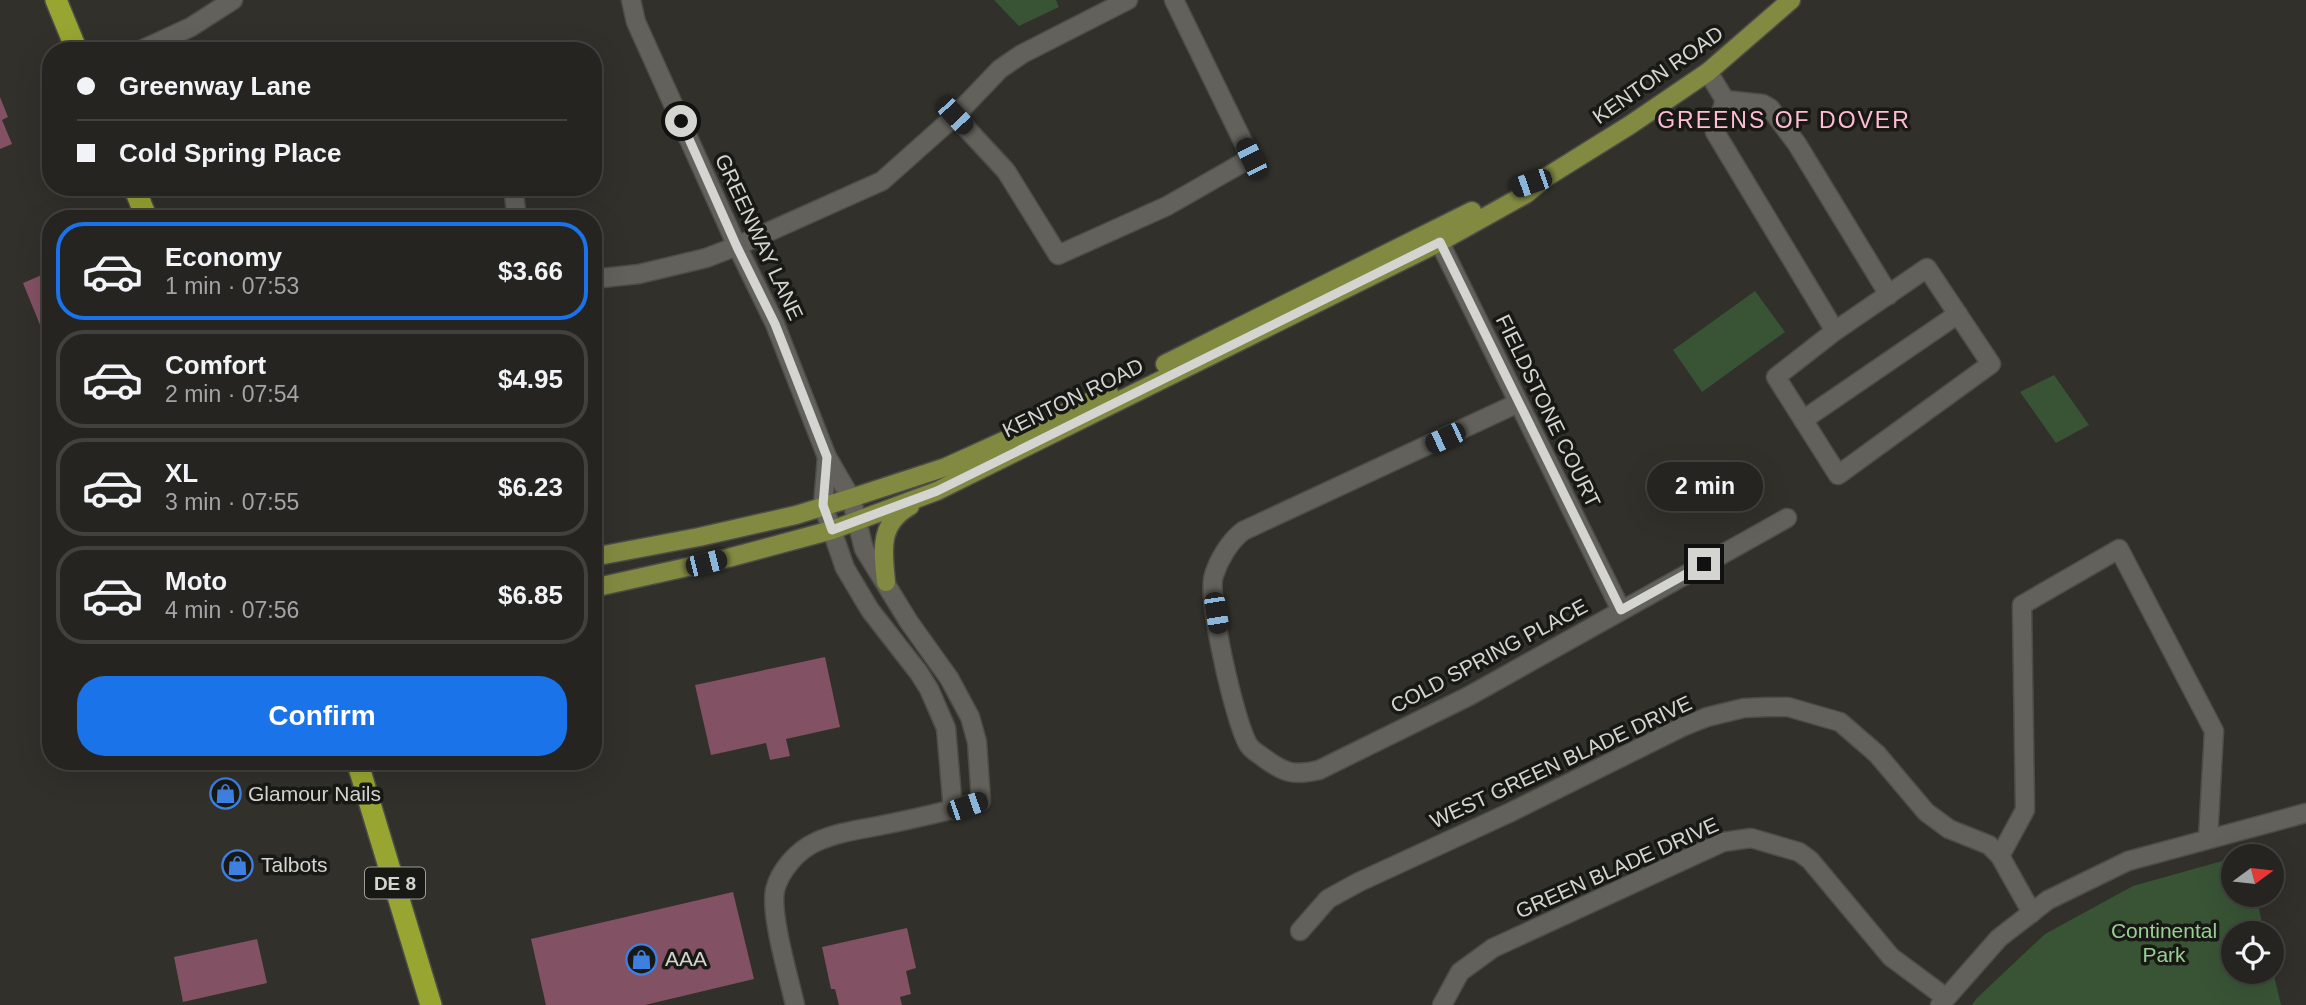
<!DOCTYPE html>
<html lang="en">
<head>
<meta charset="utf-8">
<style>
	:root { --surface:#252420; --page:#2d2c29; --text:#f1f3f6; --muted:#a3a4a5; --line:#42413e; --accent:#1a73e8 }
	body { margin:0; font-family:Helvetica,sans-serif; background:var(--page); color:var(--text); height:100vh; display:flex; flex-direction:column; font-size:26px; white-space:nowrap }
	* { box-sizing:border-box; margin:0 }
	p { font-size:23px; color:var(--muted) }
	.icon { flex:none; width:38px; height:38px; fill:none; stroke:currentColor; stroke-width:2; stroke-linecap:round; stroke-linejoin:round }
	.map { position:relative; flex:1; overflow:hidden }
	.sheet { position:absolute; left:42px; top:210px; width:560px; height:560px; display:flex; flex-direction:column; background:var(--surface); border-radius:28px; box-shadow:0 7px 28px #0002,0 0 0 2px var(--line) }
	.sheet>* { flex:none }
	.hud { position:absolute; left:42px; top:42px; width:560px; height:154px; border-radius:28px; box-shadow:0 7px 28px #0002,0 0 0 2px var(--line); display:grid; align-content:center; height:154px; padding:0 35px; background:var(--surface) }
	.needle { width:46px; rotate:75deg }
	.buttons { position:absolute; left:2221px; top:844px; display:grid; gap:14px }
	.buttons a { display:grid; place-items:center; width:63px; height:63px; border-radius:50%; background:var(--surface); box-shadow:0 7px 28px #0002,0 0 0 2px var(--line); font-size:35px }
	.end { position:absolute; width:32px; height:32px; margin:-16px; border:9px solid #d4d4d0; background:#111; box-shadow:0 0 0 4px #111 }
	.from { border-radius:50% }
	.bubble { position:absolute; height:49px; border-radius:24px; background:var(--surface); box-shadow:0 7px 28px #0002,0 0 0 2px var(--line); font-size:23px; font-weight:800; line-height:49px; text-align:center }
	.car { position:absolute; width:21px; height:42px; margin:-21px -10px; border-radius:9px; box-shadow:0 0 5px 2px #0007; background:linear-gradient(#222 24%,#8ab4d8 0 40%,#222 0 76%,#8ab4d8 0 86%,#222 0) }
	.hud b { display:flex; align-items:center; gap:24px; height:66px; font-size:26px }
	.hud b+b { border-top:2px solid var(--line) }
	.hud i { width:18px; height:18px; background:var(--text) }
	ul { padding:12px 0 0; list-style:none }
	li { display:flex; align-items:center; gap:21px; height:98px; margin:0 14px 10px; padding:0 21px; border:4px solid var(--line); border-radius:28px }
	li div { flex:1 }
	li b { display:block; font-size:26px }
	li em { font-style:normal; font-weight:800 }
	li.current { border-color:var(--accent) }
	li>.icon { width:63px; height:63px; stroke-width:1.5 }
	.cta { display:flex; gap:14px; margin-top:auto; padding:14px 35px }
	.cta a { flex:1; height:80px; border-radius:28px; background:var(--accent); color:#fff; font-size:28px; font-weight:800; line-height:80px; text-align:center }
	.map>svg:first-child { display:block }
	.green { fill:#385435 }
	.building { fill:#835164 }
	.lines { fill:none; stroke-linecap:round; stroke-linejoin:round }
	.minor-casing { stroke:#4d4d48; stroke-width:21 }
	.major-casing { stroke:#4d4d48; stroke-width:21 }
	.highway-casing { stroke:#4d4d48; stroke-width:24 }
	.minor { stroke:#62615b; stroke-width:18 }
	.major { stroke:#828a42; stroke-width:18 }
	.highway { stroke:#98a531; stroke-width:21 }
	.route { stroke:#d4d4d0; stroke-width:9 }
	.labels { text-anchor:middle; stroke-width:7; stroke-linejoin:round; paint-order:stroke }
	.shield { fill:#181815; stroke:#9c9c98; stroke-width:2 }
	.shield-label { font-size:19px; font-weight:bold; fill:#d4d4d0 }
	.street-label { font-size:21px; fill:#d4d4d0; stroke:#181815 }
	.poi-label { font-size:21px; fill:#d4d4d0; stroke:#181815; text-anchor:start }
	.park-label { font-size:21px; fill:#98cf93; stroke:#181815 }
	.neighbourhood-label { font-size:23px; letter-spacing:2px; fill:#ffbdd3; stroke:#181815 }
</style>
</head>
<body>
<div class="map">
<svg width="2306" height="1005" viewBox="0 0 2306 1005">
	<rect width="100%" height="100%" fill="#31302b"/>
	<g class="green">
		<path d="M994,0H1056L1059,7L1019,26Z"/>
		<path d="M1755,291L1785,332L1702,392L1673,350Z"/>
		<path d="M2054,375L2089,425L2056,443L2020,392Z"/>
		<path d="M2233,858V894H2256L2264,933H2233V971H2272V967L2281,1005H1972L1976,999L2045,934L2133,886Z"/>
	</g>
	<g class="building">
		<path d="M0,97L8,117L2,120L12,144L0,149Z"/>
		<path d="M51,271V352L23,283Z"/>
		<path d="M825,657L840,727L786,739L790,756L770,760L766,743L711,755L695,685Z"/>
		<path d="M733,892L754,979L645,1005H546L531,939Z"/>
		<path d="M907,928L916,968L906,971L911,994L900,997L902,1005H839L835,989H831L822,947Z"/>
		<path d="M257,939L267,983L183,1002L174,957Z"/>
	</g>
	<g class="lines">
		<defs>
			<g id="minor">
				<path d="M631,0L636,22L737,246L775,324L827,457L851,498L864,549L909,622L949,678L970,717L977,742L981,801C947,812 913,819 878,826C857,830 835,833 816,842C798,850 780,870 775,890C770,915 789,978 795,1005"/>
				<path d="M139,51L191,27L233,0"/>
				<path d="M1708,72L1725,100"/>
				<path d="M1725,100L1763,104L1770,108L1797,144L1889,295"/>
				<path d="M1725,100L1715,132L1835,331"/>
				<path d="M955,116L1006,171L1058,255L1167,206L1251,158L1174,0"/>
				<path d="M513,187L517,219"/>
				<path d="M1434,231L1621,610"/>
				<path d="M1927,268L1991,364L1838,475L1776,377L1835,331Z"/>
				<path d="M593,279L639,274L706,258L737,246L882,181L955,116L1000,69L1022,54L1128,0"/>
				<path d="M1518,403L1243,531C1230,541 1219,559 1214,575C1206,597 1235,722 1248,744C1251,750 1259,754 1264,758C1284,773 1294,776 1319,770L1469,696L1787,518"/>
				<path d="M1803,420L1958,314"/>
				<path d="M827,457L823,505L845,568L870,610L919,673L929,689L946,728L953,810"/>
				<path d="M2000,856L2025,810L2022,605L2119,549L2214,731L2208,839"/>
				<path d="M1300,931L1328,899L1359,882L1511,812L1682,727L1707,717L1744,708L1769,707H1788L1840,722L1877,754L1926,812L1949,829L1989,845L2000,856L2032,913"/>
				<path d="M1442,1005L1460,972L1493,948L1723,842L1751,838L1799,852L1810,860L1891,957L1945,997"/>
				<path d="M1940,1005L1999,938L2048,900L2128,861L2306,813"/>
			</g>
			<g id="major">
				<path d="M1165,364L1472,211"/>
				<path d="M593,557L699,537L796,515L851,498L946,467L1109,393"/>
				<path d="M886,582C883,551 878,524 910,506"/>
				<path d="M593,588L728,558L832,530L937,491L1440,242L1526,194L1545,178L1630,125L1708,72L1791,0"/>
			</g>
			<g id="highway">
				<path d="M56,0L77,51"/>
				<path d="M134,187L147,219"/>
				<path d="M357,761L431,1005"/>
			</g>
		</defs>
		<use href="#minor" class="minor-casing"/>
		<use href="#major" class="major-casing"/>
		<use href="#highway" class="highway-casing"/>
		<use href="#minor" class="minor"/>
		<use href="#major" class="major"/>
		<use href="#highway" class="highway"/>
	</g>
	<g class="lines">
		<path class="route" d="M681,121L737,247L775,324L827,457L823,505L832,530L937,491L1440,242L1621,610L1704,564"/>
	</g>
	<defs>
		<symbol id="shop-ring" viewBox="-11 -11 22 22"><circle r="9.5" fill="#181815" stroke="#3f7fe0" stroke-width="1.5"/><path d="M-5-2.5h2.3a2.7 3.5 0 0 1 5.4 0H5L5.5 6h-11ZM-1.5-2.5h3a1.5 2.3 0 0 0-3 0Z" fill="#3f7fe0"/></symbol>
	</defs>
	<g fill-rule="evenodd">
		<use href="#shop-ring" x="208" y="776" width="35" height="35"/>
		<use href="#shop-ring" x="220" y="848" width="35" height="35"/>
		<use href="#shop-ring" x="624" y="942" width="35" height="35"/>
	</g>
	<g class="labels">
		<rect class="shield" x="365" y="867.5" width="60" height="31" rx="5"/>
		<g class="shield-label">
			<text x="395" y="890">DE 8</text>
		</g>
		<g class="street-label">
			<text transform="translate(1658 75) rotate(-35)" y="7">KENTON ROAD</text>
			<text transform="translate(759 237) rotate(65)" y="7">GREENWAY LANE</text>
			<text transform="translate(1073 398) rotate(-26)" y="7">KENTON ROAD</text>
			<text transform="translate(1548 411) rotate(64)" y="7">FIELDSTONE COURT</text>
			<text transform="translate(1489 656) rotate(-28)" y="7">COLD SPRING PLACE</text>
			<text transform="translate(1561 762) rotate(-25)" y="7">WEST GREEN BLADE DRIVE</text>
			<text transform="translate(1617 868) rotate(-24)" y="7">GREEN BLADE DRIVE</text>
		</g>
		<g class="poi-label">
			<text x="248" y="801">Glamour Nails</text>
			<text x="261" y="872">Talbots</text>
			<text x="665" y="966">AAA</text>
		</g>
		<g class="park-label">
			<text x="2164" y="938">Continental<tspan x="2164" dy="24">Park</tspan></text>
		</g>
		<g class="neighbourhood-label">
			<text x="1784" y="128">GREENS OF DOVER</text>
		</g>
	</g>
</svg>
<div class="buttons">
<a><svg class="needle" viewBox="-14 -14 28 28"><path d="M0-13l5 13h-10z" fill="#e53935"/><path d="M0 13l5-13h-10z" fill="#a3a4a5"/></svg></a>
<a><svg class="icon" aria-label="locate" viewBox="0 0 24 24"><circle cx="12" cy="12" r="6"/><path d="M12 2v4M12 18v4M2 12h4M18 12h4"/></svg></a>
</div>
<i class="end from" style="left:681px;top:121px"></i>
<i class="end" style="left:1704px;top:564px"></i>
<div class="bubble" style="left:1647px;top:462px;width:116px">2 min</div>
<i class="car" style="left:955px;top:116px;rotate:137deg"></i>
<i class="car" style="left:1251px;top:158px;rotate:334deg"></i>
<i class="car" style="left:1531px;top:183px;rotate:251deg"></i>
<i class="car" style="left:1445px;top:438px;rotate:245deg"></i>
<i class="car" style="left:706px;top:563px;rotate:76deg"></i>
<i class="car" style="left:1216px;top:613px;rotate:171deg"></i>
<i class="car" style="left:967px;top:806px;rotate:71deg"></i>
<div class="hud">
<b><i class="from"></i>Greenway Lane</b>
<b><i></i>Cold Spring Place</b>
</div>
<section class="sheet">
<ul>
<li class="current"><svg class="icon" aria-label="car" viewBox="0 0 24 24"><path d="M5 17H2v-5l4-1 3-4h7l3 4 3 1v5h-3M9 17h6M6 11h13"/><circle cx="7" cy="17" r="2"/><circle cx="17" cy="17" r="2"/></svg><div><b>Economy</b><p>1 min · 07:53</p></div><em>$3.66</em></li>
<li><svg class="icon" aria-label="car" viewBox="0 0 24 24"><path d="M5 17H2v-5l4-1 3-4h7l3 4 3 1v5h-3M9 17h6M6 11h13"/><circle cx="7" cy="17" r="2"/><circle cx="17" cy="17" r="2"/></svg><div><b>Comfort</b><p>2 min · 07:54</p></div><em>$4.95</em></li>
<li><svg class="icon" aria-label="car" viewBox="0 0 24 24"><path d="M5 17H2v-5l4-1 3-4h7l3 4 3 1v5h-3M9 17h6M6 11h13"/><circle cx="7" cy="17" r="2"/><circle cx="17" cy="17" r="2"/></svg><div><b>XL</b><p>3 min · 07:55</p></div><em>$6.23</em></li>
<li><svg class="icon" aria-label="car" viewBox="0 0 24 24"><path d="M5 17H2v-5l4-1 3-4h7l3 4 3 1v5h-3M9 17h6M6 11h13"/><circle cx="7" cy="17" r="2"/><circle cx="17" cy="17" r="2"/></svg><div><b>Moto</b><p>4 min · 07:56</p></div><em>$6.85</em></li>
</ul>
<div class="cta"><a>Confirm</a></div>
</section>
</div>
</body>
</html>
